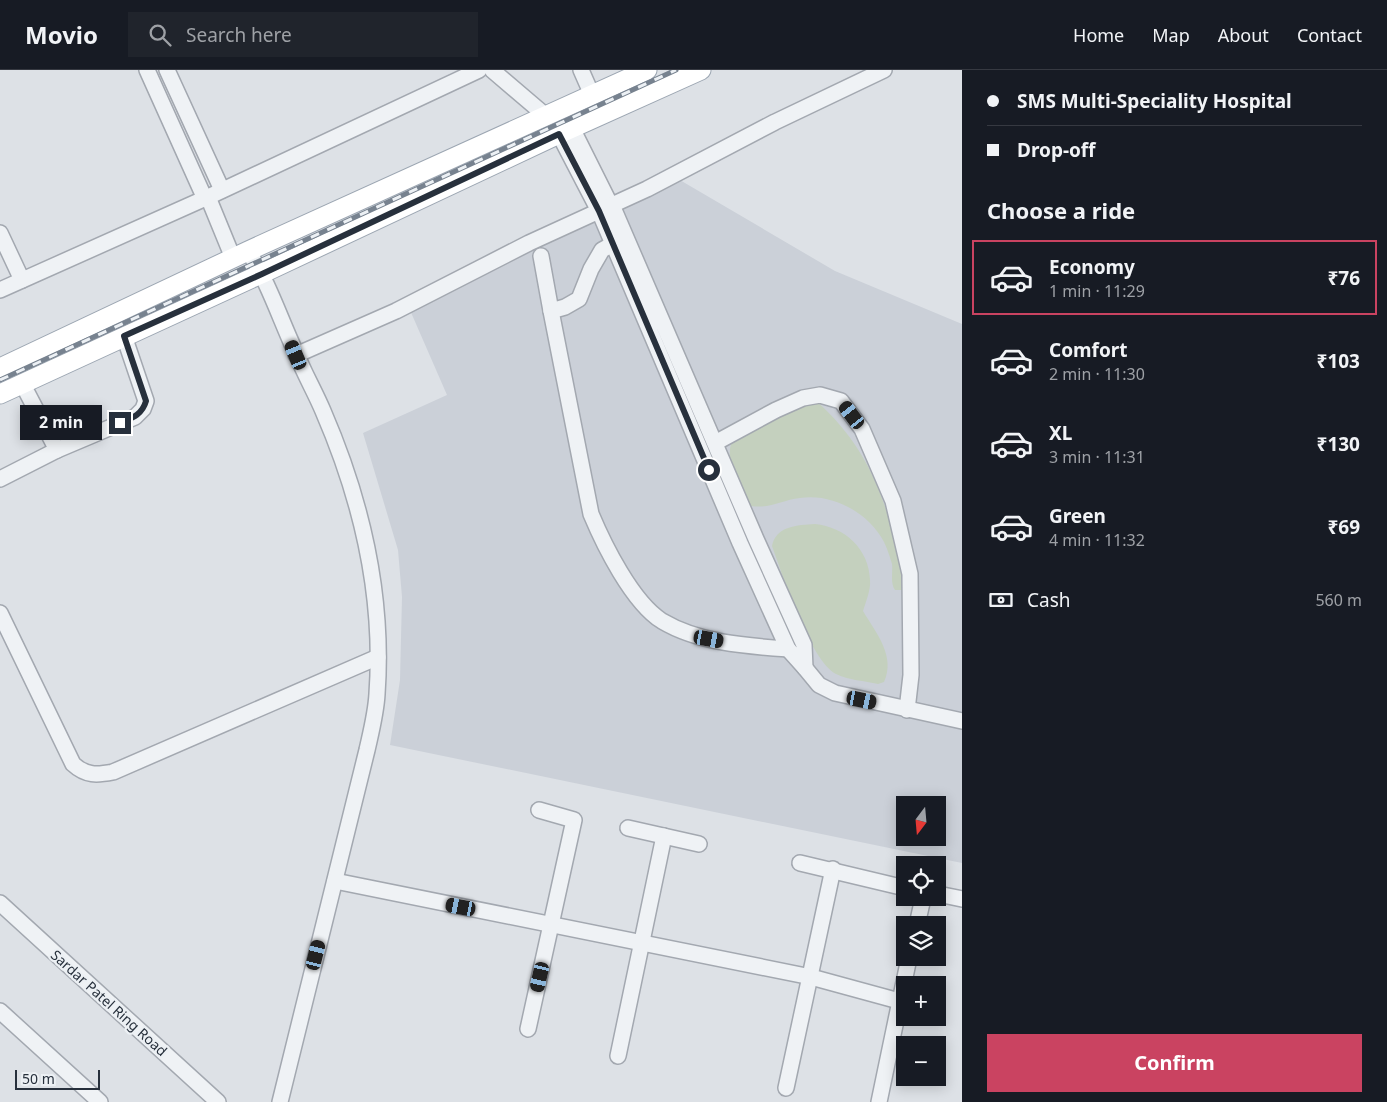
<!DOCTYPE html>
<html lang="en">
<head>
<meta charset="utf-8">
<style>
	:root { --surface:#171b24; --page:#20242c; --text:#f1f3f6; --muted:#9ea1a6; --line:#363941; --accent:#ca4361 }
	body { margin:0; font-family:"Noto Sans",sans-serif; background:var(--page); color:var(--text); height:100vh; display:flex; flex-direction:column; font-size:19px; white-space:nowrap }
	* { box-sizing:border-box; margin:0 }
	p { font-size:16px; color:var(--muted) }
	.icon { flex:none; width:28px; height:28px; fill:none; stroke:currentColor; stroke-width:2; stroke-linecap:round; stroke-linejoin:round }
	.map { position:relative; flex:1; overflow:hidden }
	.sheet { display:flex; flex-direction:column; background:var(--surface); width:425px }
	.sheet>* { flex:none }
	.top-card { display:grid; align-content:center; height:110px; padding:0 25px; background:var(--surface) }
	.needle { width:32px; rotate:196deg }
	.buttons { position:absolute; left:896px; top:726px; display:grid; gap:10px }
	.buttons a { display:grid; place-items:center; width:50px; height:50px; border-radius:0px; background:var(--surface); box-shadow:0 2px 12px #0003; font-size:25px }
	.scale { position:absolute; left:15px; bottom:12px; width:85px; box-sizing:border-box; padding-left:5px; border:2px solid #27303c; border-top:0; font-size:14px; line-height:18px; white-space:nowrap; color:#27303c; -webkit-text-stroke:4px #ecf0f4; paint-order:stroke }
	.end { position:absolute; width:22px; height:22px; margin:-11px; border:6px solid #27303c; background:#fff; box-shadow:0 0 0 2px #fff }
	.from { border-radius:50% }
	.bubble { position:absolute; height:35px; border-radius:0px; background:var(--surface); box-shadow:0 2px 12px #0003; font-size:16px; font-weight:700; line-height:35px; text-align:center }
	.car { position:absolute; width:15px; height:30px; margin:-15px -8px; border-radius:6px; box-shadow:0 0 4px 1px #0007; background:linear-gradient(#222 24%,#8ab4d8 0 40%,#222 0 76%,#8ab4d8 0 86%,#222 0) }
	.top-card b { display:flex; align-items:center; gap:18px; height:48px; font-size:19px }
	.top-card b+b { border-top:1px solid var(--line) }
	.top-card i { width:12px; height:12px; background:var(--text) }
	ul { padding:0; list-style:none }
	li { display:flex; align-items:center; gap:15px; height:75px; margin:0 10px 8px; padding:0 15px; border:2px solid transparent; border-radius:0px }
	li div { flex:1 }
	li b { display:block; font-size:19px }
	li em { font-style:normal; font-weight:700 }
	li.on { border-color:var(--accent) }
	li>.icon { width:45px; height:45px; stroke-width:1.5 }
	h2 { padding:0 25px; font-size:22px; line-height:60px }
	.pay { display:flex; align-items:center; gap:12px; height:55px; padding:0 25px; font-size:19px }
	.pay p { margin-inline-start:auto }
	.cta { display:flex; gap:10px; margin-top:auto; padding:10px 25px }
	.cta a { flex:1; height:58px; border-radius:0px; background:var(--accent); color:#fff; font-size:20px; font-weight:700; line-height:58px; text-align:center }
	header { display:flex; align-items:center; gap:30px; box-sizing:border-box; height:70px; padding:0 25px; background:var(--surface); border-bottom:1px solid var(--line) }
	header strong { font-size:24px }
	nav { display:flex; gap:28px; margin-inline-start:auto; font-size:18px }
	.search { width:350px; height:45px; background:var(--page); display:flex; align-items:center; gap:12px; box-sizing:border-box; padding:0 18px; border-radius:0px; color:var(--muted); font-size:19px }
	main { display:flex; flex:1; min-height:0 }
	.map>svg:first-child { display:block }
	.built { fill:#cbd0d8; fill-rule:evenodd }
	.garden { fill:#c4d0be }
	.lines { fill:none; stroke-linecap:round; stroke-linejoin:round }
	.minor-casing { stroke:#a3a8b0; stroke-width:18 }
	.major-casing { stroke:#9ca6b2; stroke-width:21 }
	.minor { stroke:#eff2f5; stroke-width:15 }
	.major { stroke:#fff; stroke-width:19 }
	.rail-casing { stroke:#77828f; stroke-width:5 }
	.rail { stroke:#ecf0f4; stroke-width:3; stroke-dasharray:9; stroke-linecap:butt }
	.route { stroke:#27303c; stroke-width:6 }
	.labels { text-anchor:middle; stroke-width:4.5; stroke-linejoin:round; paint-order:stroke }
	.street-label { font-size:14px; fill:#27303c; stroke:#ecf0f4 }
</style>
</head>
<body>
<header>
<strong>Movio</strong>
<div class="search"><svg class="icon" aria-label="search" viewBox="0 0 24 24"><circle cx="10" cy="10" r="6"/><path d="M15 15l6 6"/></svg>Search here</div>
<nav><a>Home</a><a>Map</a><a>About</a><a>Contact</a></nav>
</header>
<main>
<div class="map">
<svg width="962" height="1032" viewBox="0 0 962 1032">
	<rect width="100%" height="100%" fill="#dde1e6"/>
	<path class="built" d="M673,106L835,201L962,254V793L390,675L400,610L402,527L398,480L363,363L447,325L406,231ZM905,735H938V768H905Z"/>
	<g class="garden">
		<path d="M815,330C874,381 891,444 905,517L903,520H895C890,513 893,502 892,494C890,487 887,478 884,472C869,443 833,423 800,428C782,430 770,439 751,436C741,419 725,395 731,374C737,355 796,338 815,330Z"/>
		<path d="M815,454C845,457 869,479 870,510C871,519 866,531 863,541C876,563 896,586 884,612L878,614C865,611 848,610 836,604C810,590 783,506 772,476C776,456 797,455 815,454Z"/>
	</g>
	<g class="lines">
		<defs>
			<g id="minor">
				<path d="M147,0L205,129"/>
				<path d="M167,0L222,120"/>
				<path d="M492,0L546,46"/>
				<path d="M581,0L592,25"/>
				<path d="M572,58L611,136"/>
				<path d="M559,64L599,141L740,473L788,579L805,598L804,575L756,469L612,135"/>
				<path d="M208,127L233,188"/>
				<path d="M0,163L22,210"/>
				<path d="M248,181C269,213 280,249 296,283C304,303 315,322 323,341C362,431 384,526 377,624C376,643 371,662 367,680L280,1032"/>
				<path d="M541,186L551,241L565,237L579,229L591,199L602,180L622,169"/>
				<path d="M0,220L208,127L479,0"/>
				<path d="M551,241L591,444C604,475 632,532 662,551C699,573 746,576 788,579"/>
				<path d="M296,285L396,241L529,173L647,119L775,52L884,0"/>
				<path d="M22,313L57,380"/>
				<path d="M715,373L776,340L803,328L820,325L841,331L862,359L893,431L910,504L911,605L907,640"/>
				<path d="M0,409L57,380L135,347L143,339L146,331L124,266"/>
				<path d="M0,543L73,694C86,706 97,705 113,702L378,587"/>
				<path d="M805,598L819,615L835,623L962,651"/>
				<path d="M628,758L699,774"/>
				<path d="M800,793L905,818"/>
				<path d="M335,811L811,907L899,931"/>
				<path d="M938,824L962,829"/>
				<path d="M0,833L218,1032"/>
				<path d="M917,855L923,828"/>
				<path d="M0,941L100,1032"/>
				<path d="M528,959L574,750L539,740"/>
				<path d="M618,986L664,766"/>
				<path d="M786,1018L833,799"/>
				<path d="M879,1032L909,888"/>
			</g>
			<g id="major">
				<path d="M0,298L248,181L647,0"/>
				<path d="M0,324L263,203L559,64L701,0"/>
			</g>
		</defs>
		<use href="#minor" class="minor-casing"/>
		<use href="#major" class="major-casing"/>
		<use href="#minor" class="minor"/>
		<use href="#major" class="major"/>
		<defs>
			<path id="rail" d="M0,310L676,0"/>
		</defs>
		<use href="#rail" class="rail-casing"/>
		<use href="#rail" class="rail"/>
	</g>
	<g class="lines">
		<path class="route" d="M120,353C132,348 142,345 146,331L124,266L262,204L559,64L599,141L709,400"/>
	</g>
	<g class="labels">
		<g class="street-label">
			<text transform="translate(109 933) rotate(42)" y="5">Sardar Patel Ring Road</text>
		</g>
	</g>
</svg>
<div class="buttons">
<a><svg class="needle" viewBox="-14 -14 28 28"><path d="M0-13l5 13h-10z" fill="#e53935"/><path d="M0 13l5-13h-10z" fill="#9ea1a6"/></svg></a>
<a><svg class="icon" aria-label="locate" viewBox="0 0 24 24"><circle cx="12" cy="12" r="6"/><path d="M12 2v4M12 18v4M2 12h4M18 12h4"/></svg></a>
<a><svg class="icon" aria-label="layers" viewBox="0 0 24 24"><path d="M12 4l9 5-9 5-9-5zM3 14l9 5 9-5"/></svg></a>
<a>+</a>
<a>−</a>
</div>
<div class="scale">50 m</div>
<i class="end from" style="left:709px;top:400px"></i>
<i class="end" style="left:120px;top:353px"></i>
<div class="bubble" style="left:20px;top:335px;width:82px">2 min</div>
<i class="car" style="left:296px;top:285px;rotate:337deg"></i>
<i class="car" style="left:852px;top:345px;rotate:323deg"></i>
<i class="car" style="left:709px;top:569px;rotate:100deg"></i>
<i class="car" style="left:862px;top:630px;rotate:102deg"></i>
<i class="car" style="left:461px;top:837px;rotate:281deg"></i>
<i class="car" style="left:316px;top:885px;rotate:14deg"></i>
<i class="car" style="left:540px;top:907px;rotate:193deg"></i>
</div>
<section class="sheet">
<div class="top-card">
<b><i class="from"></i>SMS Multi-Speciality Hospital</b>
<b><i></i>Drop-off</b>
</div>
<h2>Choose a ride</h2>
<ul>
<li class="on"><svg class="icon" aria-label="car" viewBox="0 0 24 24"><path d="M5 17H2v-5l4-1 3-4h7l3 4 3 1v5h-3M9 17h6M6 11h13"/><circle cx="7" cy="17" r="2"/><circle cx="17" cy="17" r="2"/></svg><div><b>Economy</b><p>1 min · 11:29</p></div><em>₹76</em></li>
<li><svg class="icon" aria-label="car" viewBox="0 0 24 24"><path d="M5 17H2v-5l4-1 3-4h7l3 4 3 1v5h-3M9 17h6M6 11h13"/><circle cx="7" cy="17" r="2"/><circle cx="17" cy="17" r="2"/></svg><div><b>Comfort</b><p>2 min · 11:30</p></div><em>₹103</em></li>
<li><svg class="icon" aria-label="car" viewBox="0 0 24 24"><path d="M5 17H2v-5l4-1 3-4h7l3 4 3 1v5h-3M9 17h6M6 11h13"/><circle cx="7" cy="17" r="2"/><circle cx="17" cy="17" r="2"/></svg><div><b>XL</b><p>3 min · 11:31</p></div><em>₹130</em></li>
<li><svg class="icon" aria-label="car" viewBox="0 0 24 24"><path d="M5 17H2v-5l4-1 3-4h7l3 4 3 1v5h-3M9 17h6M6 11h13"/><circle cx="7" cy="17" r="2"/><circle cx="17" cy="17" r="2"/></svg><div><b>Green</b><p>4 min · 11:32</p></div><em>₹69</em></li>
</ul>
<div class="pay"><svg class="icon" aria-label="cash" viewBox="0 0 24 24"><path d="M3 7h18v10H3z"/><circle cx="12" cy="12" r="2"/></svg>Cash<p>560 m</p></div>
<div class="cta"><a>Confirm</a></div>
</section>
</main>
</body>
</html>
